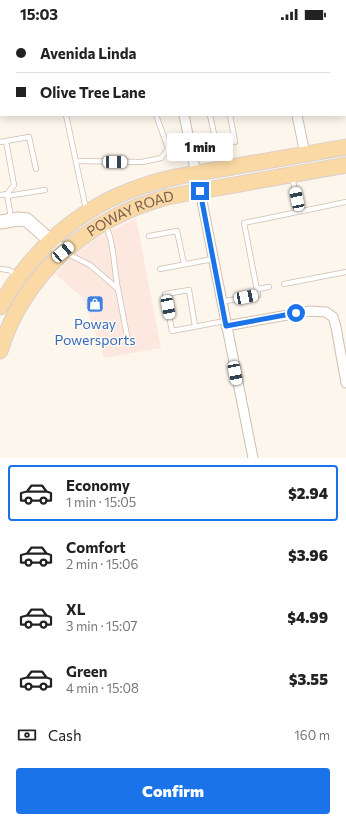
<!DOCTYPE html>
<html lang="en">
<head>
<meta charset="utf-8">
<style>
	:root { --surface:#fff; --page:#f6f6f6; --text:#222; --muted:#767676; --line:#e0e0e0; --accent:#1a73e8 }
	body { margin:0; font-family:Commissioner,sans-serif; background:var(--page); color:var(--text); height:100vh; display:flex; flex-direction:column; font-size:15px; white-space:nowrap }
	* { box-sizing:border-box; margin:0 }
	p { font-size:13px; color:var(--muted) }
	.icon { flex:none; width:22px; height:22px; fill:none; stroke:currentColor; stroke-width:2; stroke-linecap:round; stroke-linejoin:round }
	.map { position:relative; height:430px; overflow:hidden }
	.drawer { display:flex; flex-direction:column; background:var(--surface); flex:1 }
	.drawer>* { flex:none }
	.hud { position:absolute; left:0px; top:0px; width:346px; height:88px; box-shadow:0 2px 10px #0003; display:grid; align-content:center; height:88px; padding:0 16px; background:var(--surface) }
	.end { position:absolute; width:18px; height:18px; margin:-9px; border:5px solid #1a73e8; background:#fff; box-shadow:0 0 0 2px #fff }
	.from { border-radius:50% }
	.bubble { position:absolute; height:28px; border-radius:4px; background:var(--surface); box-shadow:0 2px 10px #0003; font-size:13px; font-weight:800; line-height:28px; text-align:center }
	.car { position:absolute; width:12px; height:24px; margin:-12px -6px; border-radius:5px; box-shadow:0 0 3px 1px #0007; background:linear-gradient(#fff 24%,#345 0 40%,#fff 0 76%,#345 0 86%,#fff 0) }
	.hud b { display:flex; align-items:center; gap:14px; height:38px; font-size:15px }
	.hud b+b { border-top:1px solid var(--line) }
	.hud i { width:10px; height:10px; background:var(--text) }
	ul { padding:7px 0 0; list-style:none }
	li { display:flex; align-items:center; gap:12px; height:56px; margin:0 8px 6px; padding:0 8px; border:2px solid transparent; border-radius:4px }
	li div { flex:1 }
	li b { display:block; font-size:15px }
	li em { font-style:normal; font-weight:800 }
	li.active { border-color:var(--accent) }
	li>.icon { width:36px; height:36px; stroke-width:1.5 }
	.pay { display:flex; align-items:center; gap:10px; height:44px; padding:0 16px; font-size:15px }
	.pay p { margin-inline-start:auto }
	.primary-button { display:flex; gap:8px; margin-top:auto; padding:8px 16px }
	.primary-button a { flex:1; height:46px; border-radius:4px; background:var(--accent); color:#fff; font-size:16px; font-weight:800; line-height:46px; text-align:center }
	.status { display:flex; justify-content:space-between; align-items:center; height:28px; padding:0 20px; background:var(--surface); direction:ltr }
	.status svg { height:11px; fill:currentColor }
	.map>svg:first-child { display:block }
	.commercial { fill:#fde8e0 }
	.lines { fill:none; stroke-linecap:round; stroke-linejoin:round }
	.lane-casing { stroke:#d1beb0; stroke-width:6 }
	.street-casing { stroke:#d1beb0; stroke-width:11 }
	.secondary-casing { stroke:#d6c0b0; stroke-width:15 }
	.primary-casing { stroke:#dad1cd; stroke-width:17 }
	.lane { stroke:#fff; stroke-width:4.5 }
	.street { stroke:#fff; stroke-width:9 }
	.secondary { stroke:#fff; stroke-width:13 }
	.primary { stroke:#fbd9a5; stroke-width:15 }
	.route { stroke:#1a73e8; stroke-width:5 }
	.labels { text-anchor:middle; stroke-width:3; stroke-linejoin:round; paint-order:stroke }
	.street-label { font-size:14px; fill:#7a5c4d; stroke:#fffaf3 }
	.shop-label { font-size:14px; fill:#366cbe; stroke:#fffaf3 }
</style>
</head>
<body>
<div class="status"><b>15:03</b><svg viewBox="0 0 49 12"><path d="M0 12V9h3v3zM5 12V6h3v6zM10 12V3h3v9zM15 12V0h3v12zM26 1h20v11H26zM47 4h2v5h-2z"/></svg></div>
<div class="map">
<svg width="346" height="430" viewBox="0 0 346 430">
	<rect width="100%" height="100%" fill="#fdf6ec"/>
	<path class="commercial" d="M136,190L161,320L104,330L83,270L55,246L77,225L97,210Z"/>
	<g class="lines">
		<defs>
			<g id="lane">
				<path d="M0,29H1"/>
				<path d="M0,70H1"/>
				<path d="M66,87L86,181"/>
				<path d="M156,87L168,120"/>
				<path d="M210,87L216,115"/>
				<path d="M230,87L235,114"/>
				<path d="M6,113L29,109L36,141"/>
				<path d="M0,114L6,113L14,157L7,166"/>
				<path d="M76,133L142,134L161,130L172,116L190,113"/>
				<path d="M292,148L299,183"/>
				<path d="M0,167L7,166L11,190"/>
				<path d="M7,168L45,162"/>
				<path d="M105,197C114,211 114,243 118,261"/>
				<path d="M149,208L177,203L184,236"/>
				<path d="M66,225L90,237L118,261L128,313"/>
				<path d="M0,241L9,242L17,247"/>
				<path d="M160,241L213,231"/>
				<path d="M284,256L346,244"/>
				<path d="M257,261L269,259"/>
				<path d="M221,274L258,267L244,195L346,174"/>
				<path d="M195,298L189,262L165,266L172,303L225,293"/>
			</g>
			<g id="street">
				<path d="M45,0V1"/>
				<path d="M281,0V1"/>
				<path d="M184,87L196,146"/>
				<path d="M297,87L305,126"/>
				<path d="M200,163L253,430"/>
				<path d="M226,298L310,283L326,284L333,289L336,299L346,355"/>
			</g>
			<path id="secondary" d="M0,194L18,191L27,192L63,224"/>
			<g id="primary">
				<path d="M0,279C30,223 80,179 140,159C168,149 197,145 226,140C266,133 306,126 346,119"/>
				<path id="s1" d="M0,323C24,245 89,190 167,169L346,137"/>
			</g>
		</defs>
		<use href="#lane" class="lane-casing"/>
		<use href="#street" class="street-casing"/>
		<use href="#secondary" class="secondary-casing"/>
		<use href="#primary" class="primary-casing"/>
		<use href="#lane" class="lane"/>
		<use href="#street" class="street"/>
		<use href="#secondary" class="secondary"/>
		<use href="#primary" class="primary"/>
	</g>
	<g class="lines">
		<path class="route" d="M200,163L226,298L296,285"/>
	</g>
	<defs>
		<symbol id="shop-square" viewBox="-11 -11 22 22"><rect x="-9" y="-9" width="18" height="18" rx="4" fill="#3f7fe0" stroke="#fffaf3"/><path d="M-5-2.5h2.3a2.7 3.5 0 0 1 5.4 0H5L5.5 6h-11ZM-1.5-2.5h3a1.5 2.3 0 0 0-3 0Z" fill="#fff"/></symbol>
	</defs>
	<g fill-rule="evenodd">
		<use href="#shop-square" x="85" y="266" width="20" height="20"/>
	</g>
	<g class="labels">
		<g class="street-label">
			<text dy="5" stroke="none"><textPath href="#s1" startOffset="197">POWAY ROAD</textPath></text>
		</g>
		<g class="shop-label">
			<text x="95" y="301">Poway<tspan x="95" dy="16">Powersports</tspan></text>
		</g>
	</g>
</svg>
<i class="end from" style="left:296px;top:285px"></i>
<i class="end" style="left:200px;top:163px"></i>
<div class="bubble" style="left:167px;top:105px;width:66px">1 min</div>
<i class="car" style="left:115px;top:134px;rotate:91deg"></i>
<i class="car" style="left:297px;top:171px;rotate:348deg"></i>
<i class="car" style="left:63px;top:224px;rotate:50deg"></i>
<i class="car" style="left:246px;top:269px;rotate:79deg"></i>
<i class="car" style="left:168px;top:279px;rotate:169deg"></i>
<i class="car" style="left:235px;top:345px;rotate:169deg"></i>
<div class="hud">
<b><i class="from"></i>Avenida Linda</b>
<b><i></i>Olive Tree Lane</b>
</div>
</div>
<section class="drawer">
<ul>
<li class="active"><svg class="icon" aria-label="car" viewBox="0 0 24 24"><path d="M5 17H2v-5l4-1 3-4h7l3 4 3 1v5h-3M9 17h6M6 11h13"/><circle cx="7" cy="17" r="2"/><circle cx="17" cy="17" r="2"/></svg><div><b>Economy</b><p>1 min · 15:05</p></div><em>$2.94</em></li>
<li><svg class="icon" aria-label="car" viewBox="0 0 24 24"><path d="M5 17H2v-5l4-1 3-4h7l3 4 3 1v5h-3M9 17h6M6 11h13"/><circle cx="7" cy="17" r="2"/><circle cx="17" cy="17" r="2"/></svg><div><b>Comfort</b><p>2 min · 15:06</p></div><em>$3.96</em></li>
<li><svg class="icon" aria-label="car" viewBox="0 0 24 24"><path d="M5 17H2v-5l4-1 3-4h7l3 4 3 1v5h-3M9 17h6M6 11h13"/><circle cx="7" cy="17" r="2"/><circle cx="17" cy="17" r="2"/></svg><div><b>XL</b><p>3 min · 15:07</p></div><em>$4.99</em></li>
<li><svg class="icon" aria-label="car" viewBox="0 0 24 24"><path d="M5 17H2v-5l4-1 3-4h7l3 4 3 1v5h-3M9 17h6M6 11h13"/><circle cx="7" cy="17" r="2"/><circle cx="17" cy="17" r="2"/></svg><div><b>Green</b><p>4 min · 15:08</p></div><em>$3.55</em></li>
</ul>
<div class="pay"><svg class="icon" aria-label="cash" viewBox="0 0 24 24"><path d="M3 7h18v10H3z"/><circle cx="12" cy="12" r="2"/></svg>Cash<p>160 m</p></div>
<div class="primary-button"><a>Confirm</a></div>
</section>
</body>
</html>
